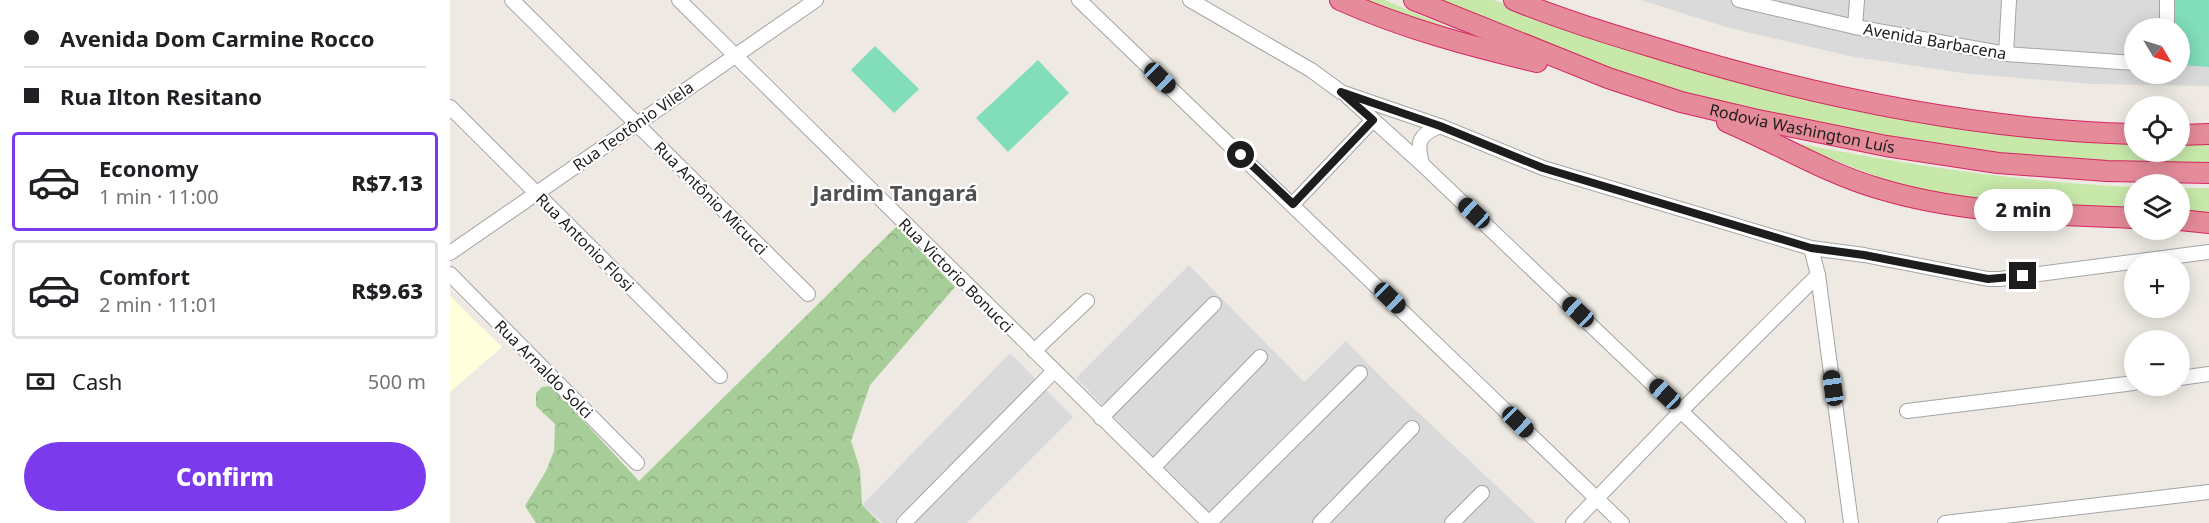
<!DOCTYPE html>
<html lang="en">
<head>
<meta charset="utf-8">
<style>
	:root { --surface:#fff; --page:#f2f2f2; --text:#202124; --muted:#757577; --line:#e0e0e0; --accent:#7c3aed }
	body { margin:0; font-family:"Noto Sans",sans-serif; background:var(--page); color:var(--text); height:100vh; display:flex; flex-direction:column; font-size:22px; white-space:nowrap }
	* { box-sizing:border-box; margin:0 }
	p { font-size:20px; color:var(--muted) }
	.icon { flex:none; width:33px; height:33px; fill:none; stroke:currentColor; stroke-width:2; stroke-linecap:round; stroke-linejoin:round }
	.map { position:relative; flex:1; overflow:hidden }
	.drawer { display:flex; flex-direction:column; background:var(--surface); width:450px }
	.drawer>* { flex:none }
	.banner { display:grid; align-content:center; height:132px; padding:0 24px; background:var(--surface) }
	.needle { width:39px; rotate:128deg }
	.tools { position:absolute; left:1674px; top:18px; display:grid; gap:12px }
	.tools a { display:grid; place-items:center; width:66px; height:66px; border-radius:50%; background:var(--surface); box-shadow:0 3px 15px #0003; font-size:30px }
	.end { position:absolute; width:27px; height:27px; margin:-14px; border:8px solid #1d1d1d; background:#fff; box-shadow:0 0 0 3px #fff }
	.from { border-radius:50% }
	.bubble { position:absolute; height:42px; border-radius:21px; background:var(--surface); box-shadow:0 3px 15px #0003; font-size:20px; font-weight:800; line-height:42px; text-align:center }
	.car { position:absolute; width:18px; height:36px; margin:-18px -9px; border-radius:8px; box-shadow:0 0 4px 2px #0007; background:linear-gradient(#222 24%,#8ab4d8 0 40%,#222 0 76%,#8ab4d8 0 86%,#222 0) }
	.banner b { display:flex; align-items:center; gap:21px; height:57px; font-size:22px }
	.banner b+b { border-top:2px solid var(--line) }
	.banner i { width:15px; height:15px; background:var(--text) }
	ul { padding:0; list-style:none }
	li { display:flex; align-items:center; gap:18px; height:99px; margin:0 12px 9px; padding:0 12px; border:3px solid var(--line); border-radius:6px }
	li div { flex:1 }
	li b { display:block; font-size:22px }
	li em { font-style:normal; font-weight:800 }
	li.on { border-color:var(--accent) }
	li>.icon { width:54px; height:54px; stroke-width:1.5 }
	.pay { display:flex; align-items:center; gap:15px; height:66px; padding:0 24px; font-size:22px }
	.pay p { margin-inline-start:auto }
	.primary-button { display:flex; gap:12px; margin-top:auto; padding:12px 24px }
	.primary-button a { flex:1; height:69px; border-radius:36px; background:var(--accent); color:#fff; font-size:24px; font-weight:800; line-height:69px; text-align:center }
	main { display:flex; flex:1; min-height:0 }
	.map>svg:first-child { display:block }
	.residential { fill:#dbdada; fill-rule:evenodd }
	.education { fill:#feffdb }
	.grass { fill:#c7e8a9 }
	.forest { fill:url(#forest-crowns) }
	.pitch { fill:#81ddba }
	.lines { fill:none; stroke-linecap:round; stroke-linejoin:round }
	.minor-casing { stroke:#a4a4a4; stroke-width:16 }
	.highway-casing { stroke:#d62660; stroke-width:22 }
	.minor { stroke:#fff; stroke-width:14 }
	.highway { stroke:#e58b9a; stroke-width:20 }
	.route { stroke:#1d1d1d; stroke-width:8 }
	.labels { text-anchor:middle; stroke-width:4.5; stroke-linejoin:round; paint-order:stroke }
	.street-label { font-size:16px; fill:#1d1d1d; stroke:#fff }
	.district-label { font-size:22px; font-weight:bold; fill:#505050; stroke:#fff }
</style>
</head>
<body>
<main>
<section class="drawer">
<div class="banner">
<b><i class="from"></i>Avenida Dom Carmine Rocco</b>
<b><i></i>Rua Ilton Resitano</b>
</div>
<ul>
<li class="on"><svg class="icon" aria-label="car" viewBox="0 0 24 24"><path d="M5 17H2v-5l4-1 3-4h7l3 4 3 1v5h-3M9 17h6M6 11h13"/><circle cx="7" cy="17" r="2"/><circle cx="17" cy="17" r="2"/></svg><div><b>Economy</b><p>1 min · 11:00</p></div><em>R$7.13</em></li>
<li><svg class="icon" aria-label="car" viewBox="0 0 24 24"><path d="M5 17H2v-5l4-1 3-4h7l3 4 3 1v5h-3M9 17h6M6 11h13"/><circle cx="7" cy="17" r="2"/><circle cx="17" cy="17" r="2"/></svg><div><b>Comfort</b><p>2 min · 11:01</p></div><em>R$9.63</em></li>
</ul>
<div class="pay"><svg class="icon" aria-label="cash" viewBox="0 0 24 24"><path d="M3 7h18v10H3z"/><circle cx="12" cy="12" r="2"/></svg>Cash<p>500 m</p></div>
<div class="primary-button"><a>Confirm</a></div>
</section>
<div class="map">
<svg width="1759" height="523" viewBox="0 0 1759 523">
	<defs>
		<pattern id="forest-crowns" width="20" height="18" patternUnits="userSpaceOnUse" patternTransform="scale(1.5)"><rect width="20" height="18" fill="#a7cd98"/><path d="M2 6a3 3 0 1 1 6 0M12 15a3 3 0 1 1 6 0" fill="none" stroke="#8fb083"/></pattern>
	</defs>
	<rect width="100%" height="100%" fill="#eeeae3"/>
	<g class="residential">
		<path d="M1191,0H1759V86L1642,84L1520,74L1404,57L1279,28ZM1684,28H1730V74H1684Z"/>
		<path d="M739,265L854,382L896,341L941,387L1086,523H769L626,378Z"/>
		<path d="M560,353L623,417L517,523H433L412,505Z"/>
	</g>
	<path class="education" d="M0,296L52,347L0,392Z"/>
	<g class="grass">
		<path d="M905,0H935L1025,39Z"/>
		<path d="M981,0H1044L1099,23L1201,57L1313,88L1684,141V152H1730V142L1759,143V166L1580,159L1375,128L1226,91L1158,69Z"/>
		<path d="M1352,144C1463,166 1572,182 1684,187V209C1636,207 1586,208 1537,203C1472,196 1411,172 1352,146Z"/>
		<path d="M1730,188H1759V214L1730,210Z"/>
	</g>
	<path class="forest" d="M447,226L505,287L420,385L401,441L410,469L412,505L430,523H86L75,506L96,471L104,451L105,424L86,406V393L92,387L101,386L189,481Z"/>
	<g class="pitch">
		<path d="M1725,0H1759V67L1730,65V28H1723Z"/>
		<path d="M425,46L469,89L444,113L401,70Z"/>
		<path d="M588,60L619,93L558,152L526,118Z"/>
	</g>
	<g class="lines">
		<defs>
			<g id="minor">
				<path d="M62,0L358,294"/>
				<path d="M229,0L759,523"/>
				<path d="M629,0L1172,523"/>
				<path d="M740,0L861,70L891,92L990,126L1093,168L1361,248L1414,255L1538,279H1550L1759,252"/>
				<path d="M1289,0L1405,27L1556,54L1684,63"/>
				<path d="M1405,27L1407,0"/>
				<path d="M1717,28V0"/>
				<path d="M1556,54L1559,0"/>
				<path d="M898,97L972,164L1348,523"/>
				<path d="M0,107L270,376"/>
				<path d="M972,164C966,141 969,135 990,126"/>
				<path d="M843,204L923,120"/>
				<path d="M1361,248L1368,275L1401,523"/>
				<path d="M0,253L366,0"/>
				<path d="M0,274L187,463"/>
				<path d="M584,351L637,301"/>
				<path d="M1730,378L1759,374"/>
				<path d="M1457,411L1684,383"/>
				<path d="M651,418L764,304"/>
				<path d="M703,468L810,357"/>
				<path d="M454,523L603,372"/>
				<path d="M759,523L910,373"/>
				<path d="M870,523L962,428"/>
				<path d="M1002,523L1032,493"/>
				<path d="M1123,523L1232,410L1368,275"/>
				<path d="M1495,523L1759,492"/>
			</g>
			<g id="highway">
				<path d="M890,0C953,28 1019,46 1087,62"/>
				<path id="s1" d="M964,0L1158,78L1231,102L1303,119L1436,146L1548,163L1657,171L1759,173"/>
				<path d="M1064,0C1115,21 1167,36 1219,52C1371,98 1526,130 1684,134"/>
				<path d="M1277,122C1327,143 1376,173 1427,188C1511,214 1598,214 1684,218"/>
				<path d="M1730,135L1759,134"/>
				<path d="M1730,220L1759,223"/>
			</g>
		</defs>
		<use href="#minor" class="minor-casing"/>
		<use href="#highway" class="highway-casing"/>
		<use href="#minor" class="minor"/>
		<use href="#highway" class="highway"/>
	</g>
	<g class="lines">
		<path class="route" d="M791,155L843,204L923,120L891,92L990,126L1093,168L1361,248L1414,255L1538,279L1573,276"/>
	</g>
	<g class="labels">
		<g class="street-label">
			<text transform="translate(1485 41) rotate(10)" y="6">Avenida Barbacena</text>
			<text transform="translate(183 126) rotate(-35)" y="6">Rua Teotônio Vilela</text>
			<text dy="6" stroke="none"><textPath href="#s1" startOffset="410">Rodovia Washington Luís</textPath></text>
			<text transform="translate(261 198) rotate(45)" y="6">Rua Antônio Micucci</text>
			<text transform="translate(135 242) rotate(45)" y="6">Rua Antonio Flosi</text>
			<text transform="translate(506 275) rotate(45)" y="6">Rua Victorio Bonucci</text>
			<text transform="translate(94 369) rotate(45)" y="6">Rua Arnaldo Solci</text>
		</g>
		<g class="district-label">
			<text x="445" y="201">Jardim Tangará</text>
		</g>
	</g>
</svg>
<div class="tools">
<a><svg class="needle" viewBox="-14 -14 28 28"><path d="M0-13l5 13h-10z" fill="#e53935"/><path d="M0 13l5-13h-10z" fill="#757577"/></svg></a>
<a><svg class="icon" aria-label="locate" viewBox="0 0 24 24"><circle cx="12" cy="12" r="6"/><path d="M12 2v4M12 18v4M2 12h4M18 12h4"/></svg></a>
<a><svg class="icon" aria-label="layers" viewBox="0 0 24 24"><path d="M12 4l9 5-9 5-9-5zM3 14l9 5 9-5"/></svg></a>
<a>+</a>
<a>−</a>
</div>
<i class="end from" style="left:791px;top:155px"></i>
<i class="end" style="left:1573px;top:276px"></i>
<div class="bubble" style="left:1524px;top:189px;width:99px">2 min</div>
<i class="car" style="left:710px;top:78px;rotate:134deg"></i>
<i class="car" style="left:1024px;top:213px;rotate:313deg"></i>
<i class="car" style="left:940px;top:298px;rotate:134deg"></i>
<i class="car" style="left:1128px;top:312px;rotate:313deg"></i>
<i class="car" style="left:1383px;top:388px;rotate:352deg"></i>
<i class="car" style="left:1215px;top:394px;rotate:313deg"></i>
<i class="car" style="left:1068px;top:422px;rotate:134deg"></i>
</div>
</main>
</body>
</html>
